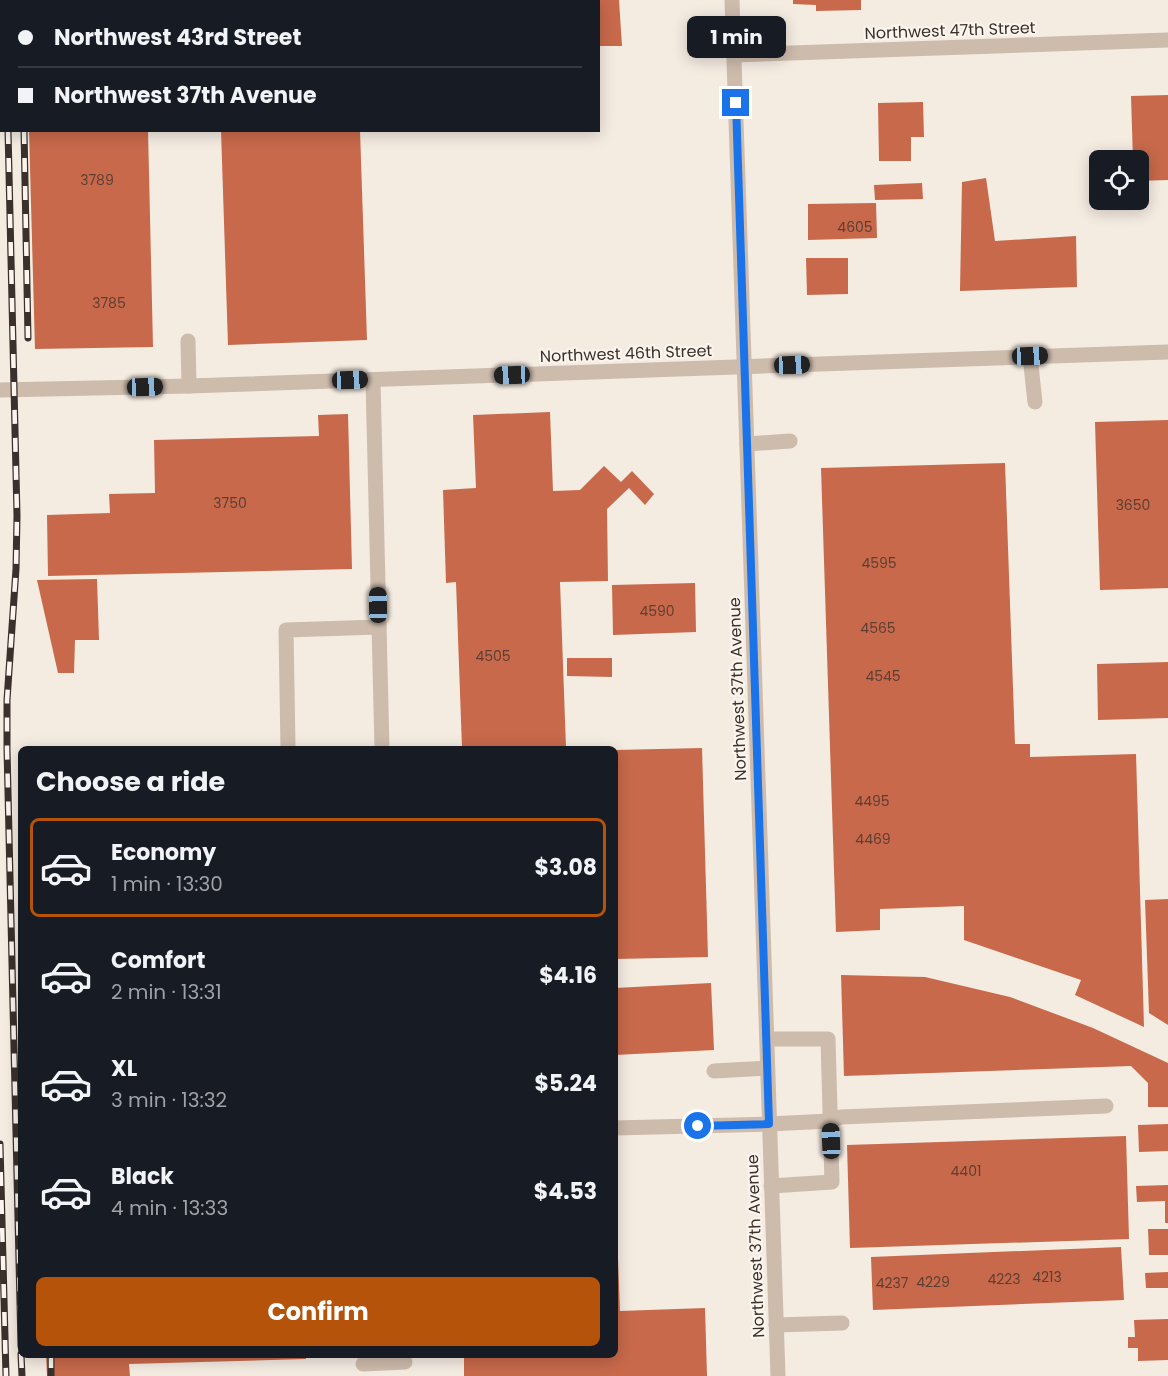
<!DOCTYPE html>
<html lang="en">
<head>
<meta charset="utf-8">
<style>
	:root { --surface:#171b24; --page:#242831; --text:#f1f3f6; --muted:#9ea1a6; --line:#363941; --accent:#b45309 }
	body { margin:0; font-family:Poppins,sans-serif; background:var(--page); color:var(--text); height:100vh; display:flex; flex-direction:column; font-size:22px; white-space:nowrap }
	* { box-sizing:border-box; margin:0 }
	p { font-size:20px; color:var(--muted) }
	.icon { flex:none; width:33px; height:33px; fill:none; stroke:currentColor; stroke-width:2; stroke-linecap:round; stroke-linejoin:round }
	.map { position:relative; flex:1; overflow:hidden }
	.drawer { position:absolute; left:18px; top:746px; width:600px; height:612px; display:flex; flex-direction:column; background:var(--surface); border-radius:9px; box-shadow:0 3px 15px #0003 }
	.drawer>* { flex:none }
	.top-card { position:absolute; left:0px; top:0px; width:600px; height:132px; box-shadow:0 3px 15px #0003; display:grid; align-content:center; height:132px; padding:0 18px; background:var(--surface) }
	.fabs { position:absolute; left:1089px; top:150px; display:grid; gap:12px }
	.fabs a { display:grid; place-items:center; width:60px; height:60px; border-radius:9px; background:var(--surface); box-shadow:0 3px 15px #0003; font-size:30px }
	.end { position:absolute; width:27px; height:27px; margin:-14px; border:8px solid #1a73e8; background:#fff; box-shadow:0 0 0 3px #fff }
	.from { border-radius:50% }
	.bubble { position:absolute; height:42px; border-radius:9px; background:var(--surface); box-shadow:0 3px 15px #0003; font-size:20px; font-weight:700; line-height:42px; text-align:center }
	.car { position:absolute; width:18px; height:36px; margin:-18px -9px; border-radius:8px; box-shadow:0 0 4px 2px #0007; background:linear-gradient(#222 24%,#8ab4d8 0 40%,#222 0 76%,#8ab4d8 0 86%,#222 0) }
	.top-card b { display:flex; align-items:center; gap:21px; height:57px; font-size:22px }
	.top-card b+b { border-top:2px solid var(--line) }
	.top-card i { width:15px; height:15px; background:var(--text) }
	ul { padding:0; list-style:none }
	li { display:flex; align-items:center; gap:18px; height:99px; margin:0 12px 9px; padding:0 6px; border:3px solid transparent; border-radius:9px }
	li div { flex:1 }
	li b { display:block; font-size:22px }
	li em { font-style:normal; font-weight:700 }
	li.selected { border-color:var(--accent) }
	li>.icon { width:54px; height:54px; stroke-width:1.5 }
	h2 { padding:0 18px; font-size:27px; line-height:72px }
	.action { display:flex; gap:12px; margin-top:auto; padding:12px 18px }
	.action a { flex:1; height:69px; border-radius:9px; background:var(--accent); color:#fff; font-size:24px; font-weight:700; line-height:69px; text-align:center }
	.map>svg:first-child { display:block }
	.building { fill:#c8694b }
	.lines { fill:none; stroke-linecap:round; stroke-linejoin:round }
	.minor { stroke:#cdbbac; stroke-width:15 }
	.rail-casing { stroke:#3b302b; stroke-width:7 }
	.rail { stroke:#fbf5ee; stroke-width:4.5; stroke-dasharray:14; stroke-linecap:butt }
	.route { stroke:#1a73e8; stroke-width:8 }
	.labels { text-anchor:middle; stroke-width:4.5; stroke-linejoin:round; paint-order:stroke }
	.number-label { font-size:14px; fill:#5e3e33 }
	.street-label { font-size:16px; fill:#3b302b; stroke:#fbf5ee }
</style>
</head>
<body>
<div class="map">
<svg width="1168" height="1376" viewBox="0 0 1168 1376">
	<rect width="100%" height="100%" fill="#f4ebe1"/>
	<g class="building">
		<path d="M598,0H619L622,46H598Z"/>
		<path d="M793,0H861V10L816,11V5L793,4Z"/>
		<path d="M1168,95V180L1138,181V160H1133L1131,96Z"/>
		<path d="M923,102L924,137H911V161H879L878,103Z"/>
		<path d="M29,130H148L153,347L35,349Z"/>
		<path d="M221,130H360L367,340L228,345Z"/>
		<path d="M986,178L995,241L1076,236L1077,287L960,291L962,182Z"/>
		<path d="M922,183L923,199L875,200L874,185Z"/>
		<path d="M876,203L877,238L808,240V204Z"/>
		<path d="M806,258H848V294L807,295Z"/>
		<path d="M550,412L553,491L580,490L604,466L621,482L632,471L654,494L645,505L629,488L607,509L608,581L560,582L566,748H462L456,582L446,583L443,490L476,488L473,415Z"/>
		<path d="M348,414L352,569L48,576L47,515L110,513L109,494L155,493L154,440L319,436L318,415Z"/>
		<path d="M1168,420V588L1100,590L1095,422Z"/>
		<path d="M1005,463L1015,744H1030V757L1136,754L1144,1027L1075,995L1081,980L964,940V906L880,909V930L836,932L821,468Z"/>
		<path d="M97,579L99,640H75L74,673H58L37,580Z"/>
		<path d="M695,583L696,632L613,635L612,585Z"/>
		<path d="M567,658H612V677L567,676Z"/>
		<path d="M1168,662V718L1098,720L1097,664Z"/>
		<path d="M702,748L708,957L615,959V750Z"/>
		<path d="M1168,899V1025L1149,1013L1145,900Z"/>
		<path d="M841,975L925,977L1010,997L1093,1028L1168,1063V1107H1148V1083L1131,1066L844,1076Z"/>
		<path d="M711,983L714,1050L615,1055V988Z"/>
		<path d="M1168,1124V1151L1139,1152L1138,1125Z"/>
		<path d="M1126,1136L1129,1239L850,1248L847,1145Z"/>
		<path d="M1168,1185V1223H1165V1201L1137,1202L1136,1186Z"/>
		<path d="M1148,1229H1168V1255H1149Z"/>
		<path d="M615,1232H617L620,1311L705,1308L707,1376H464V1354H615Z"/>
		<path d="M1121,1247L1124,1300L873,1310L871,1257Z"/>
		<path d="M1168,1272V1288H1146L1145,1273Z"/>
		<path d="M1168,1319V1360L1138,1361V1348H1128V1337H1135L1134,1320Z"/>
		<path d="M46,1354H306V1359L129,1364L130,1376H47Z"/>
	</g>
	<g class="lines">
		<g class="minor">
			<path d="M732,0L778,1376"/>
			<path d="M734,55L1168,40"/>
			<path d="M188,341L189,386"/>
			<path d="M1030,356L1035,402"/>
			<path d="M373,380L382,748"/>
			<path d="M0,390L189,386L1168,352"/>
			<path d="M747,444L790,441"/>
			<path d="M288,748L286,630L379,627"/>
			<path d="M767,1039H828L832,1182L771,1186"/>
			<path d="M714,1071L767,1068"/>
			<path d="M615,1128L769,1124L830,1121L841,1117L1106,1106"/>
			<path d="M776,1325L842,1323"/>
			<path d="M363,1364L405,1362"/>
		</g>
		<defs>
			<g id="rail">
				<path d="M5,0V2"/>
				<path d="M17,2V0"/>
				<path d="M8,130L17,516L16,569L7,700V749L21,1346"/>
				<path d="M24,130L28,338"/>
				<path d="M0,1144L6,1376"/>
				<path d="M21,1354L22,1376"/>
				<path d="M51,1354V1376"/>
			</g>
		</defs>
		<use href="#rail" class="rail-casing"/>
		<use href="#rail" class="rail"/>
	</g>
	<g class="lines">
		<path class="route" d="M698,1126L769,1124L736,103"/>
	</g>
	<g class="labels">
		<g class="number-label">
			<text x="97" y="185">3789</text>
			<text x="855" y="232">4605</text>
			<text x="109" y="308">3785</text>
			<text x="230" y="508">3750</text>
			<text x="1133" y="510">3650</text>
			<text x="879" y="568">4595</text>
			<text x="657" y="616">4590</text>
			<text x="878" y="633">4565</text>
			<text x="493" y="661">4505</text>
			<text x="883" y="681">4545</text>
			<text x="872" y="806">4495</text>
			<text x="873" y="844">4469</text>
			<text x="966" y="1176">4401</text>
			<text x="1047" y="1282">4213</text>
			<text x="1004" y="1284">4223</text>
			<text x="933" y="1287">4229</text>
			<text x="892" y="1288">4237</text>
		</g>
		<g class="street-label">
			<text transform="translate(950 30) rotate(-2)" y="6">Northwest 47th Street</text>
			<text transform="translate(626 353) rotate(-2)" y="6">Northwest 46th Street</text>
			<text transform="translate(737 689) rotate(-92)" y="6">Northwest 37th Avenue</text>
			<text transform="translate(755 1246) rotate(-92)" y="6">Northwest 37th Avenue</text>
		</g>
	</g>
</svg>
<div class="fabs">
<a><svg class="icon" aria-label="locate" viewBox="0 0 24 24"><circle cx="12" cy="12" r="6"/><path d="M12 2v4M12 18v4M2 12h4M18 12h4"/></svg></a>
</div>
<i class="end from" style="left:698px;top:1126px"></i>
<i class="end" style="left:736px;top:103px"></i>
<div class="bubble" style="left:687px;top:16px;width:99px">1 min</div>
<i class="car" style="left:1030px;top:356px;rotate:88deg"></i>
<i class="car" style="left:792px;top:365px;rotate:88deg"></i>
<i class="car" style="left:512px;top:375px;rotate:268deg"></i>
<i class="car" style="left:350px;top:380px;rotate:88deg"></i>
<i class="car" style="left:145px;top:387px;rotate:88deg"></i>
<i class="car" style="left:378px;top:605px;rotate:359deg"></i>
<i class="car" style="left:831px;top:1141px;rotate:358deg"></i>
<div class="top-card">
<b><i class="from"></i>Northwest 43rd Street</b>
<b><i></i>Northwest 37th Avenue</b>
</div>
<section class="drawer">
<h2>Choose a ride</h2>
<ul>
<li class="selected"><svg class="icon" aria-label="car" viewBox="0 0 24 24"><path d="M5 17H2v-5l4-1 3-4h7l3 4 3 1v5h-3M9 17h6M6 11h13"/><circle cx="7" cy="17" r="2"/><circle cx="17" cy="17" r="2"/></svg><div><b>Economy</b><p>1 min · 13:30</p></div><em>$3.08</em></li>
<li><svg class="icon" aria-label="car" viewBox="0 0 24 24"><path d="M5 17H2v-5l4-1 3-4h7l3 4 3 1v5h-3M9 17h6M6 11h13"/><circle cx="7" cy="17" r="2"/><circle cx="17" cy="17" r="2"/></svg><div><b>Comfort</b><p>2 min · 13:31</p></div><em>$4.16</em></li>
<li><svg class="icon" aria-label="car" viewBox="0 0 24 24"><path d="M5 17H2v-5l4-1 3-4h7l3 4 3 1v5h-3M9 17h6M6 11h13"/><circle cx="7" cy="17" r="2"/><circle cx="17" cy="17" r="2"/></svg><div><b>XL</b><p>3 min · 13:32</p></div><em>$5.24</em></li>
<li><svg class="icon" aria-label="car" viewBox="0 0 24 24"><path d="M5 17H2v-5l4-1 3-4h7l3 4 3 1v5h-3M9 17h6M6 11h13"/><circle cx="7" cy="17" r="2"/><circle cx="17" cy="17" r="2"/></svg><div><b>Black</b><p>4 min · 13:33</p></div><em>$4.53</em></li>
</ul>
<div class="action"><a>Confirm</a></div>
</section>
</div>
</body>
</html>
